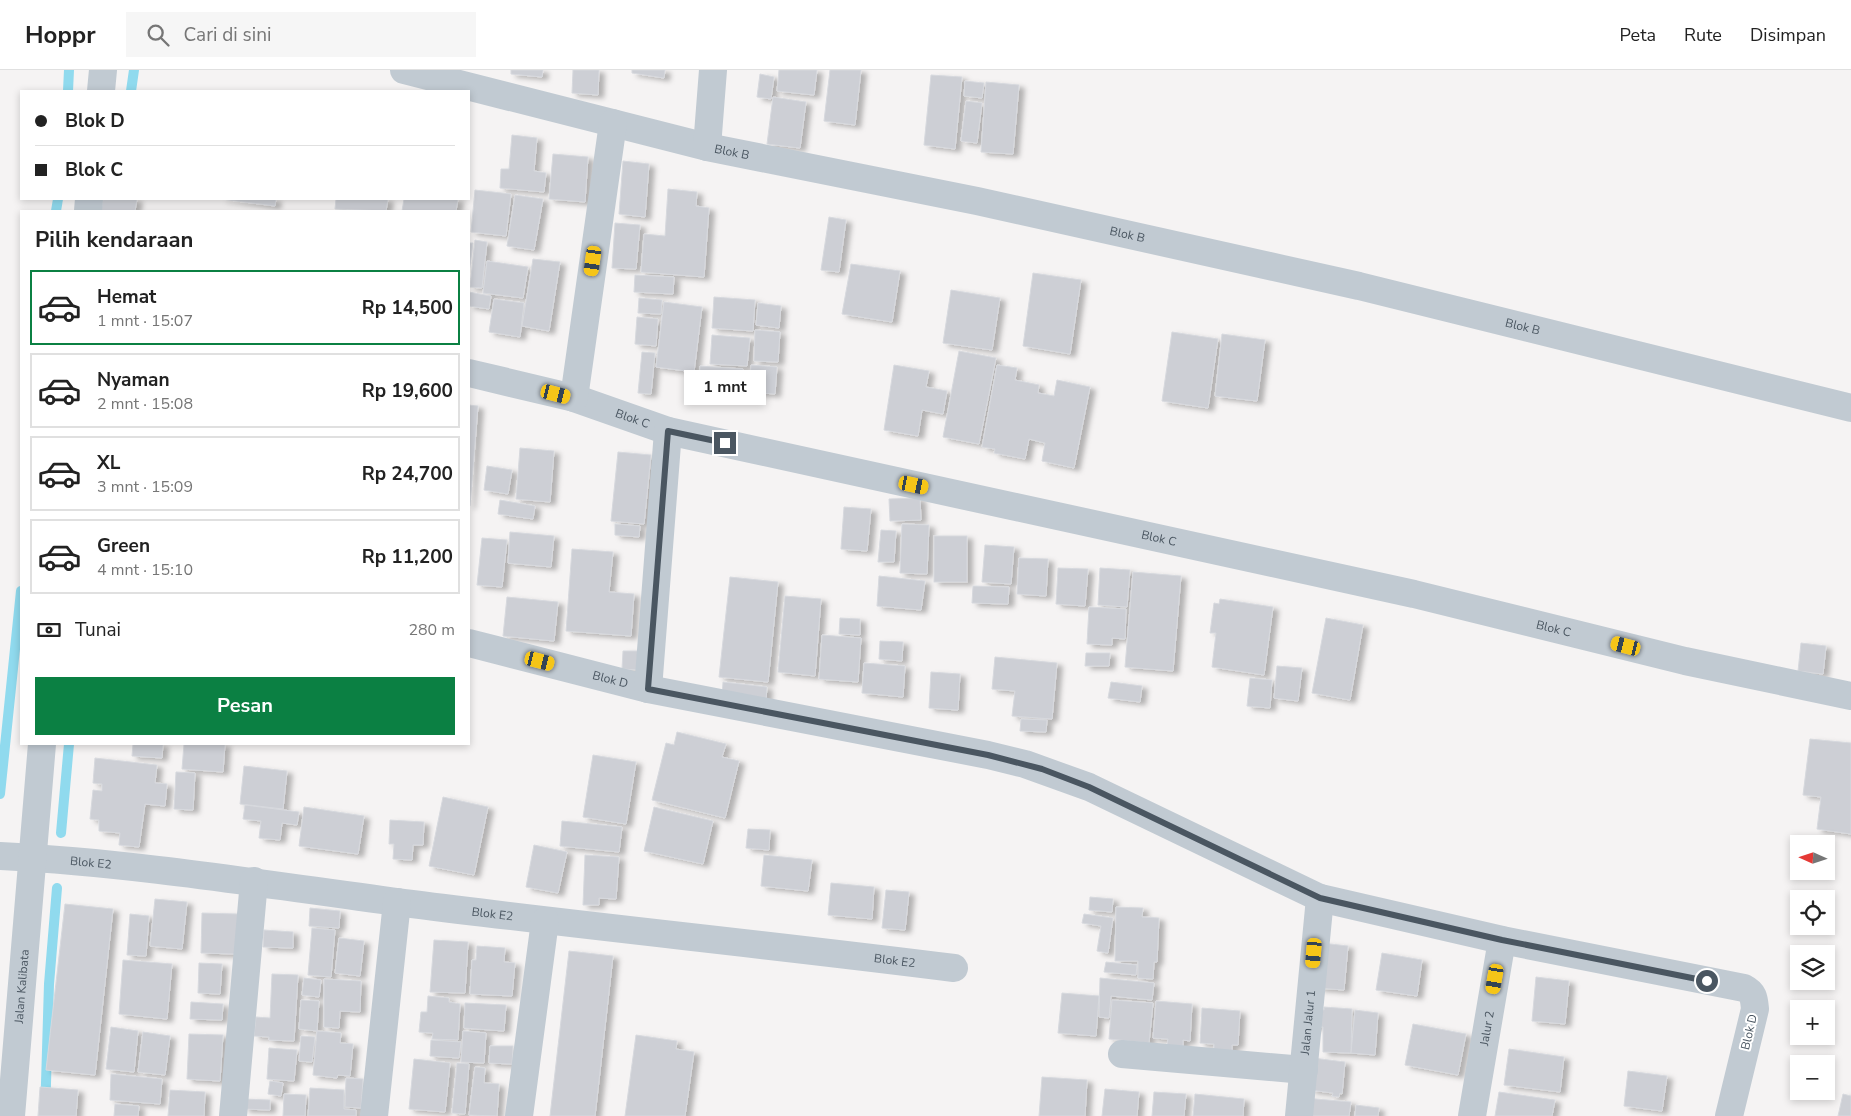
<!DOCTYPE html>
<html lang="id">
<head>
<meta charset="utf-8">
<style>
	:root { --surface:#fff; --page:#f6f6f6; --text:#222; --muted:#767676; --line:#e0e0e0; --accent:#0b8043 }
	body { margin:0; font-family:"Nunito Sans",sans-serif; background:var(--page); color:var(--text); height:100vh; display:flex; flex-direction:column; font-size:19px; white-space:nowrap }
	* { box-sizing:border-box; margin:0 }
	p { font-size:16px; color:var(--muted) }
	.icon { flex:none; width:28px; height:28px; fill:none; stroke:currentColor; stroke-width:2; stroke-linecap:round; stroke-linejoin:round }
	.map { position:relative; flex:1; overflow:hidden }
	.drawer { position:absolute; left:20px; top:140px; width:450px; height:535px; display:flex; flex-direction:column; background:var(--surface); border-radius:0px; box-shadow:0 2px 8px #0003 }
	.drawer>* { flex:none }
	.top-card { position:absolute; left:20px; top:20px; width:450px; height:110px; border-radius:0px; box-shadow:0 2px 8px #0003; display:grid; align-content:center; height:110px; padding:0 15px; background:var(--surface) }
	.needle { width:32px; rotate:273deg }
	.buttons { position:absolute; left:1790px; top:765px; display:grid; gap:10px }
	.buttons a { display:grid; place-items:center; width:45px; height:45px; border-radius:0px; background:var(--surface); box-shadow:0 2px 8px #0003; font-size:25px }
	.end { position:absolute; width:22px; height:22px; margin:-11px; border:6px solid #4a5661; background:#fff; box-shadow:0 0 0 2px #fff }
	.from { border-radius:50% }
	.bubble { position:absolute; height:35px; border-radius:0px; background:var(--surface); box-shadow:0 2px 8px #0003; font-size:16px; font-weight:700; line-height:35px; text-align:center }
	.car { position:absolute; width:15px; height:30px; margin:-15px -8px; border-radius:6px; box-shadow:0 0 4px 1px #0007; background:linear-gradient(#f5c518 24%,#345 0 40%,#f5c518 0 76%,#345 0 86%,#f5c518 0) }
	.top-card b { display:flex; align-items:center; gap:18px; height:48px; font-size:19px }
	.top-card b+b { border-top:1px solid var(--line) }
	.top-card i { width:12px; height:12px; background:var(--text) }
	ul { padding:0; list-style:none }
	li { display:flex; align-items:center; gap:15px; height:75px; margin:0 10px 8px; padding:0 5px; border:2px solid var(--line); border-radius:0px }
	li div { flex:1 }
	li b { display:block; font-size:19px }
	li em { font-style:normal; font-weight:700 }
	li.selected { border-color:var(--accent) }
	li>.icon { width:45px; height:45px; stroke-width:1.5 }
	h2 { padding:0 15px; font-size:22px; line-height:60px }
	.pay { display:flex; align-items:center; gap:12px; height:55px; padding:0 15px; font-size:19px }
	.pay p { margin-inline-start:auto }
	.button { display:flex; gap:10px; margin-top:auto; padding:10px 15px }
	.button a { flex:1; height:58px; border-radius:0px; background:var(--accent); color:#fff; font-size:20px; font-weight:700; line-height:58px; text-align:center }
	header { display:flex; align-items:center; gap:30px; box-sizing:border-box; height:70px; padding:0 25px; background:var(--surface); border-bottom:1px solid var(--line) }
	header strong { font-size:24px }
	nav { display:flex; gap:28px; margin-inline-start:auto; font-size:18px }
	.search { width:350px; height:45px; background:var(--page); display:flex; align-items:center; gap:12px; box-sizing:border-box; padding:0 18px; border-radius:0px; color:var(--muted); font-size:19px }
	.map>svg:first-child { display:block }
	.lines { fill:none; stroke-linecap:round; stroke-linejoin:round }
	.stream { stroke:#90daee; stroke-width:10 }
	.building { fill:#cdcfd5; stroke:#d7d9de; filter:url(#shadow) }
	.minor { stroke:#c1cad2; stroke-width:28 }
	.route { stroke:#4a5661; stroke-width:6 }
	.labels { text-anchor:middle; stroke-width:4; stroke-linejoin:round; paint-order:stroke }
	.street-label { font-size:12px; fill:#4a5661; stroke:#fff }
</style>
</head>
<body>
<header>
<strong>Hoppr</strong>
<div class="search"><svg class="icon" aria-label="search" viewBox="0 0 24 24"><circle cx="10" cy="10" r="6"/><path d="M15 15l6 6"/></svg>Cari di sini</div>
<nav><a>Peta</a><a>Rute</a><a>Disimpan</a></nav>
</header>
<div class="map">
<svg width="1851" height="1046" viewBox="0 0 1851 1046">
	<defs>
		<filter id="shadow"><feDropShadow dx="5.5" dy="3" stdDeviation="2.5" flood-color="#0004"/></filter>
	</defs>
	<rect width="100%" height="100%" fill="#f5f3f3"/>
	<g class="lines">
		<g class="stream">
			<path d="M68,21L69,0"/>
			<path d="M131,21L134,0"/>
			<path d="M56,141L58,129"/>
			<path d="M119,141L120,129"/>
			<path d="M0,724L21,521"/>
			<path d="M61,763L69,674"/>
			<path d="M45,1046L49,914L57,818"/>
		</g>
	</g>
	<g class="building">
		<path d="M511,0H543L542,7L511,4Z"/>
		<path d="M573,0H599L598,25L572,23Z"/>
		<path d="M632,0H665L664,8L632,3Z"/>
		<path d="M779,0H817L814,25L777,21Z"/>
		<path d="M830,0H861L855,55L824,51Z"/>
		<path d="M760,4L774,7L771,29L757,27Z"/>
		<path d="M931,5L962,7L955,79L924,75Z"/>
		<path d="M965,11L984,13L982,28L964,26Z"/>
		<path d="M986,12L1019,15L1013,84L981,82Z"/>
		<path d="M773,27L806,32L800,78L767,74Z"/>
		<path d="M966,31L982,33L977,73L961,71Z"/>
		<path d="M512,65L537,68L534,101L546,103L544,122L500,118L501,99H509Z"/>
		<path d="M553,84L588,87L585,132L549,129Z"/>
		<path d="M623,91L649,94L645,147L619,144Z"/>
		<path d="M668,119L697,122L696,136L709,138L704,207L641,202L644,164L665,166Z"/>
		<path d="M475,120L511,124L506,166L471,162Z"/>
		<path d="M515,125L543,129L534,180L507,176Z"/>
		<path d="M103,129H137L135,141H101Z"/>
		<path d="M221,129H276L275,136Z"/>
		<path d="M336,129H388L386,141L335,139Z"/>
		<path d="M404,129H458L456,141H402Z"/>
		<path d="M829,147L846,150L839,202L821,200Z"/>
		<path d="M615,153L640,155L636,199L612,198Z"/>
		<path d="M475,170L487,172L482,218L470,217Z"/>
		<path d="M469,173H473L469,203Z"/>
		<path d="M533,189L560,192L549,261L522,256Z"/>
		<path d="M487,191L528,197L523,228L483,223Z"/>
		<path d="M851,194L900,201L892,252L842,244Z"/>
		<path d="M1033,203L1081,210L1070,284L1023,276Z"/>
		<path d="M635,205L674,207L673,224L634,222Z"/>
		<path d="M951,220L1000,228L992,280L943,273Z"/>
		<path d="M469,222L491,226L489,239L469,236Z"/>
		<path d="M714,227L755,230L753,261L712,258Z"/>
		<path d="M639,228L662,230L661,244L638,243Z"/>
		<path d="M494,229L524,233L520,267L489,262Z"/>
		<path d="M664,232L702,237L694,302L656,297Z"/>
		<path d="M758,233L781,236L779,258L756,255Z"/>
		<path d="M637,247L658,249L656,276L635,274Z"/>
		<path d="M755,260L780,262L778,292L754,291Z"/>
		<path d="M1172,262L1218,269L1208,338L1162,331Z"/>
		<path d="M1222,264L1265,270L1257,331L1215,326Z"/>
		<path d="M712,265L750,268L747,296L710,294Z"/>
		<path d="M959,281L996,288L979,374L943,367Z"/>
		<path d="M642,282L655,283L651,324L638,323Z"/>
		<path d="M751,295L777,297L775,324L749,322Z"/>
		<path d="M894,295L929,301L926,317L947,321L943,344L922,340L918,366L884,360Z"/>
		<path d="M997,295L1017,298L1015,310L1039,315L1038,323L1054,326L1057,310L1090,317L1074,398L1042,391L1045,373L1029,369L1025,389L994,383L995,379L982,377Z"/>
		<path d="M700,296L743,299L742,322L699,319Z"/>
		<path d="M469,335L478,336L470,436H469Z"/>
		<path d="M520,378L554,381L550,432L516,429Z"/>
		<path d="M618,382L651,385L644,454L611,451Z"/>
		<path d="M487,396L512,400L508,424L484,420Z"/>
		<path d="M920,428L921,450L890,451L889,429Z"/>
		<path d="M500,430L535,436L533,449L498,444Z"/>
		<path d="M844,437L871,439L867,481L841,479Z"/>
		<path d="M615,454L640,456L639,467L615,465Z"/>
		<path d="M902,454L929,455L927,504L900,503Z"/>
		<path d="M881,460L896,461L894,492H878Z"/>
		<path d="M510,462L554,466L551,497L508,493Z"/>
		<rect x="934" y="466" width="33" height="46"/>
		<path d="M482,468L507,470L502,517L477,515Z"/>
		<path d="M985,475L1014,477L1011,514L982,512Z"/>
		<path d="M572,479L613,482L609,522L634,524L631,566L566,561Z"/>
		<path d="M1019,488L1048,489L1046,526L1017,524Z"/>
		<path d="M1058,498L1088,499L1085,536L1056,534Z"/>
		<path d="M1100,498L1130,500L1127,537L1098,535Z"/>
		<path d="M1133,502L1181,506L1173,601L1125,597Z"/>
		<path d="M879,506L925,511L921,540L877,536Z"/>
		<path d="M730,507L778,512L768,612L719,607Z"/>
		<path d="M973,516L1009,517L1008,534L972,533Z"/>
		<path d="M785,526L821,529L815,606L778,602Z"/>
		<path d="M507,527L558,532L554,571L503,566Z"/>
		<path d="M1220,529L1273,537L1264,605L1212,597L1216,563H1210L1214,533L1219,534Z"/>
		<path d="M1089,537L1126,539L1125,569L1112,568V575L1087,574Z"/>
		<path d="M840,548L860,549V565L839,564Z"/>
		<path d="M1326,548L1363,555L1350,630L1312,623Z"/>
		<path d="M822,565L861,568L858,612L819,609Z"/>
		<path d="M880,571L903,572L902,591L879,589Z"/>
		<path d="M1801,573L1826,576L1823,604L1798,601Z"/>
		<path d="M623,581H640V600L622,599Z"/>
		<path d="M1086,583H1110L1109,596H1085Z"/>
		<path d="M995,587L1057,593L1052,649L1012,646L1015,621L992,619Z"/>
		<path d="M864,593L905,596L903,627L862,623Z"/>
		<path d="M1277,596L1302,598L1298,631L1274,628Z"/>
		<path d="M931,602L960,604L958,640L929,638Z"/>
		<path d="M1250,608L1272,610L1270,638L1247,636Z"/>
		<path d="M723,612L767,617L766,630L722,625Z"/>
		<path d="M1111,612L1142,616L1140,632L1108,628Z"/>
		<path d="M1021,649L1047,650L1046,662L1020,661Z"/>
		<path d="M677,662L726,674L722,687L739,691L725,748L652,730L666,673L674,675Z"/>
		<path d="M1810,669L1851,673V764L1817,759L1821,727L1803,725Z"/>
		<path d="M133,674H163L162,688L132,686Z"/>
		<path d="M184,674H225L223,702L182,699Z"/>
		<path d="M593,685L636,692L626,754L583,747Z"/>
		<path d="M95,688L157,695L155,713L167,714L165,736L145,734L139,777L119,775L120,763L99,761V750L90,749L93,720L102,721V714L93,713Z"/>
		<path d="M244,696L287,701L283,739L240,734Z"/>
		<path d="M176,702L195,703L193,740L174,739Z"/>
		<path d="M443,727L488,737L474,805L429,796Z"/>
		<path d="M245,735L299,742L297,755L282,753L280,770L259,768L261,751L243,749Z"/>
		<path d="M304,737L364,746L358,784L299,776Z"/>
		<path d="M654,737L713,751L703,794L644,781Z"/>
		<path d="M390,750L424,752L423,775H413L412,790L393,789L394,774H389Z"/>
		<path d="M562,751L622,757L619,782L560,776Z"/>
		<path d="M748,759L770,760L769,780L746,778Z"/>
		<path d="M534,775L567,782L558,823L526,817Z"/>
		<path d="M585,785L619,787L616,829L599,828V835H583Z"/>
		<path d="M764,785L812,790L808,821L761,816Z"/>
		<path d="M831,813L874,817L872,849L828,845Z"/>
		<path d="M886,820L909,822L905,860L882,858Z"/>
		<path d="M1090,827L1113,829L1112,842L1089,840Z"/>
		<path d="M155,829L187,832L182,879L150,876Z"/>
		<path d="M65,834L113,839L95,1005L46,1000Z"/>
		<path d="M1116,837L1143,838L1142,847L1159,848L1157,892H1154L1153,909L1138,908V891H1115Z"/>
		<path d="M310,838L340,841L339,858L309,856Z"/>
		<path d="M202,843L238,844L237,884L201,883Z"/>
		<path d="M130,844L149,846L146,886L127,885Z"/>
		<path d="M1084,844L1113,848L1108,883L1097,881L1101,856L1082,853Z"/>
		<path d="M312,858L335,860L331,907L308,905Z"/>
		<path d="M264,860L293,862V878L263,877Z"/>
		<path d="M339,868L364,871L360,906L335,903Z"/>
		<path d="M434,870L468,872L465,923L430,922Z"/>
		<path d="M1322,873L1348,876L1344,920L1318,918Z"/>
		<path d="M477,876L505,878L504,892L515,893L512,926L470,924L472,890H476Z"/>
		<path d="M569,881L613,886L595,1046H550Z"/>
		<path d="M1382,883L1422,890L1417,926L1376,920Z"/>
		<path d="M123,890L172,894L167,949L119,944Z"/>
		<path d="M1106,892L1137,895L1136,905L1104,902Z"/>
		<path d="M199,893L222,894L220,924L198,923Z"/>
		<path d="M272,904L298,905L294,971L269,970V967L254,966L256,947L270,948Z"/>
		<path d="M1536,907L1569,911L1565,954L1532,951Z"/>
		<path d="M304,908L321,910L319,927L302,925Z"/>
		<path d="M1100,908L1154,913L1152,930L1111,926L1109,948L1099,947Z"/>
		<path d="M324,909L361,911L360,942L340,941L339,958L324,957Z"/>
		<path d="M1062,923L1099,926L1096,966L1058,963Z"/>
		<path d="M428,926L449,928V932L460,934L458,970L432,969L433,963L419,962L421,942H427Z"/>
		<path d="M301,930L319,931L317,961L299,959Z"/>
		<path d="M1112,930L1153,933L1149,973L1109,969Z"/>
		<path d="M1156,931L1192,934L1190,971L1183,970V976H1167L1168,969L1153,968Z"/>
		<path d="M191,932L223,934L222,950L190,949Z"/>
		<path d="M465,933L506,935L504,961L464,958Z"/>
		<path d="M1324,937L1352,939L1351,983L1323,982V957L1310,956V939L1324,940Z"/>
		<path d="M1202,938L1240,941L1238,975H1232V984L1214,983V974L1200,973Z"/>
		<path d="M1355,940L1378,943L1375,985L1351,983Z"/>
		<path d="M1413,954L1466,964L1458,1005L1405,995Z"/>
		<path d="M111,957L138,961L134,1002L106,999Z"/>
		<path d="M317,961L341,963L340,973L353,974L350,1006L338,1005L337,1008L313,1005Z"/>
		<path d="M463,961L486,963L484,993L461,992Z"/>
		<path d="M143,962L170,966L165,1005L138,1002Z"/>
		<path d="M189,964L223,965L220,1011L187,1009Z"/>
		<path d="M636,965L677,971L676,979L694,982L685,1046H625Z"/>
		<path d="M301,966L315,967L312,992L299,991Z"/>
		<path d="M431,970L461,972L459,988L430,986Z"/>
		<path d="M490,976H513L512,994L489,993Z"/>
		<path d="M269,978L297,980L294,1011L267,1009Z"/>
		<path d="M1509,979L1564,987L1560,1022L1504,1015Z"/>
		<path d="M1313,988L1345,992L1342,1024L1340,1023L1339,1027L1332,1026L1333,1023L1310,1020Z"/>
		<path d="M414,989L450,993L445,1042L409,1039Z"/>
		<path d="M457,993L469,994L465,1044L452,1043Z"/>
		<path d="M475,997L485,998L484,1013L499,1014L497,1046L469,1045Z"/>
		<path d="M1628,1001L1667,1006L1662,1041L1624,1036Z"/>
		<path d="M111,1004L162,1009L160,1034L110,1030Z"/>
		<path d="M1042,1007L1087,1010L1085,1046H1039Z"/>
		<path d="M346,1008L363,1009L361,1038L345,1037Z"/>
		<path d="M270,1011L283,1013L281,1026L268,1024Z"/>
		<path d="M40,1017L78,1020L76,1046H38Z"/>
		<path d="M310,1018L344,1020V1039L356,1040V1046H308Z"/>
		<path d="M1105,1019L1139,1022L1137,1046H1102Z"/>
		<path d="M170,1020L205,1022L204,1046H168Z"/>
		<path d="M1154,1022L1186,1024L1184,1046H1152Z"/>
		<path d="M1499,1022L1555,1030L1552,1046H1495Z"/>
		<path d="M284,1024L306,1025L305,1046H283Z"/>
		<path d="M1195,1024L1244,1029L1243,1046H1193Z"/>
		<path d="M1843,1024L1851,1026V1046H1838Z"/>
		<path d="M1305,1028L1351,1032L1349,1046H1303Z"/>
		<path d="M244,1029L270,1030V1040L244,1039Z"/>
		<path d="M115,1034L139,1036L138,1046H114Z"/>
		<path d="M1356,1035L1379,1038L1378,1046H1355Z"/>
	</g>
	<g class="lines">
		<g class="minor">
			<path id="s1" d="M404,0L707,77L977,131L1359,216L1851,338"/>
			<path d="M101,21L103,0"/>
			<path d="M707,77L713,0"/>
			<path d="M88,141L89,129"/>
			<path id="s2" d="M469,303L574,328L668,361L1414,524L1685,591L1851,626"/>
			<path d="M574,328L613,53"/>
			<path id="s3" d="M469,573L648,619L988,685L1025,694L1089,717L1320,828L1502,870L1744,918C1754,923 1754,929 1755,939L1729,1046"/>
			<path d="M648,619L668,361"/>
			<path id="s4" d="M0,786C138,793 275,816 412,834C592,857 773,875 954,898"/>
			<path d="M1122,984L1304,1000"/>
			<path id="s5" d="M11,1046L42,674"/>
			<path d="M233,1046L254,811"/>
			<path d="M374,1046L397,832"/>
			<path d="M519,1046L545,851"/>
			<path id="s6" d="M1299,1046L1320,828"/>
			<path id="s7" d="M1472,1046L1502,870"/>
		</g>
	</g>
	<g class="lines">
		<path class="route" d="M725,373L668,361L648,619L988,685L1042,699L1089,717L1320,828L1502,870L1707,911"/>
	</g>
	<g class="labels">
		<g class="street-label">
			<text dy="4" stroke="none"><textPath href="#s1" startOffset="338">Blok B</textPath></text>
			<text dy="4" stroke="none"><textPath href="#s1" startOffset="742">Blok B</textPath></text>
			<text dy="4" stroke="none"><textPath href="#s1" startOffset="1148">Blok B</textPath></text>
			<text dy="4" stroke="none"><textPath href="#s2" startOffset="170">Blok C</textPath></text>
			<text dy="4" stroke="none"><textPath href="#s2" startOffset="710">Blok C</textPath></text>
			<text dy="4" stroke="none"><textPath href="#s2" startOffset="1115">Blok C</textPath></text>
			<text dy="4" stroke="none"><textPath href="#s3" startOffset="146">Blok D</textPath></text>
			<text dy="4" stroke="none"><textPath href="#s4" startOffset="91">Blok E2</textPath></text>
			<text dy="4" stroke="none"><textPath href="#s4" startOffset="496">Blok E2</textPath></text>
			<text dy="4" stroke="none"><textPath href="#s4" startOffset="901">Blok E2</textPath></text>
			<text dy="4" stroke="none"><textPath href="#s5" startOffset="130">Jalan Kalibata</textPath></text>
			<text dy="4" stroke="none"><textPath href="#s6" startOffset="94">Jalan Jalur 1</textPath></text>
			<text dy="4" stroke="none"><textPath href="#s7" startOffset="89">Jalur 2</textPath></text>
			<text transform="translate(1749 962) rotate(-77)" y="4">Blok D</text>
		</g>
	</g>
</svg>
<div class="buttons">
<a><svg class="needle" viewBox="-14 -14 28 28"><path d="M0-13l5 13h-10z" fill="#e53935"/><path d="M0 13l5-13h-10z" fill="#767676"/></svg></a>
<a><svg class="icon" aria-label="locate" viewBox="0 0 24 24"><circle cx="12" cy="12" r="6"/><path d="M12 2v4M12 18v4M2 12h4M18 12h4"/></svg></a>
<a><svg class="icon" aria-label="layers" viewBox="0 0 24 24"><path d="M12 4l9 5-9 5-9-5zM3 14l9 5 9-5"/></svg></a>
<a>+</a>
<a>−</a>
</div>
<i class="end from" style="left:1707px;top:911px"></i>
<i class="end" style="left:725px;top:373px"></i>
<div class="bubble" style="left:684px;top:300px;width:82px">1 mnt</div>
<i class="car" style="left:593px;top:191px;rotate:188deg"></i>
<i class="car" style="left:556px;top:324px;rotate:104deg"></i>
<i class="car" style="left:914px;top:415px;rotate:102deg"></i>
<i class="car" style="left:1626px;top:576px;rotate:284deg"></i>
<i class="car" style="left:540px;top:591px;rotate:104deg"></i>
<i class="car" style="left:1314px;top:883px;rotate:185deg"></i>
<i class="car" style="left:1495px;top:909px;rotate:190deg"></i>
<div class="top-card">
<b><i class="from"></i>Blok D</b>
<b><i></i>Blok C</b>
</div>
<section class="drawer">
<h2>Pilih kendaraan</h2>
<ul>
<li class="selected"><svg class="icon" aria-label="car" viewBox="0 0 24 24"><path d="M5 17H2v-5l4-1 3-4h7l3 4 3 1v5h-3M9 17h6M6 11h13"/><circle cx="7" cy="17" r="2"/><circle cx="17" cy="17" r="2"/></svg><div><b>Hemat</b><p>1 mnt · 15:07</p></div><em>Rp 14,500</em></li>
<li><svg class="icon" aria-label="car" viewBox="0 0 24 24"><path d="M5 17H2v-5l4-1 3-4h7l3 4 3 1v5h-3M9 17h6M6 11h13"/><circle cx="7" cy="17" r="2"/><circle cx="17" cy="17" r="2"/></svg><div><b>Nyaman</b><p>2 mnt · 15:08</p></div><em>Rp 19,600</em></li>
<li><svg class="icon" aria-label="car" viewBox="0 0 24 24"><path d="M5 17H2v-5l4-1 3-4h7l3 4 3 1v5h-3M9 17h6M6 11h13"/><circle cx="7" cy="17" r="2"/><circle cx="17" cy="17" r="2"/></svg><div><b>XL</b><p>3 mnt · 15:09</p></div><em>Rp 24,700</em></li>
<li><svg class="icon" aria-label="car" viewBox="0 0 24 24"><path d="M5 17H2v-5l4-1 3-4h7l3 4 3 1v5h-3M9 17h6M6 11h13"/><circle cx="7" cy="17" r="2"/><circle cx="17" cy="17" r="2"/></svg><div><b>Green</b><p>4 mnt · 15:10</p></div><em>Rp 11,200</em></li>
</ul>
<div class="pay"><svg class="icon" aria-label="cash" viewBox="0 0 24 24"><path d="M3 7h18v10H3z"/><circle cx="12" cy="12" r="2"/></svg>Tunai<p>280 m</p></div>
<div class="button"><a>Pesan</a></div>
</section>
</div>
</body>
</html>
